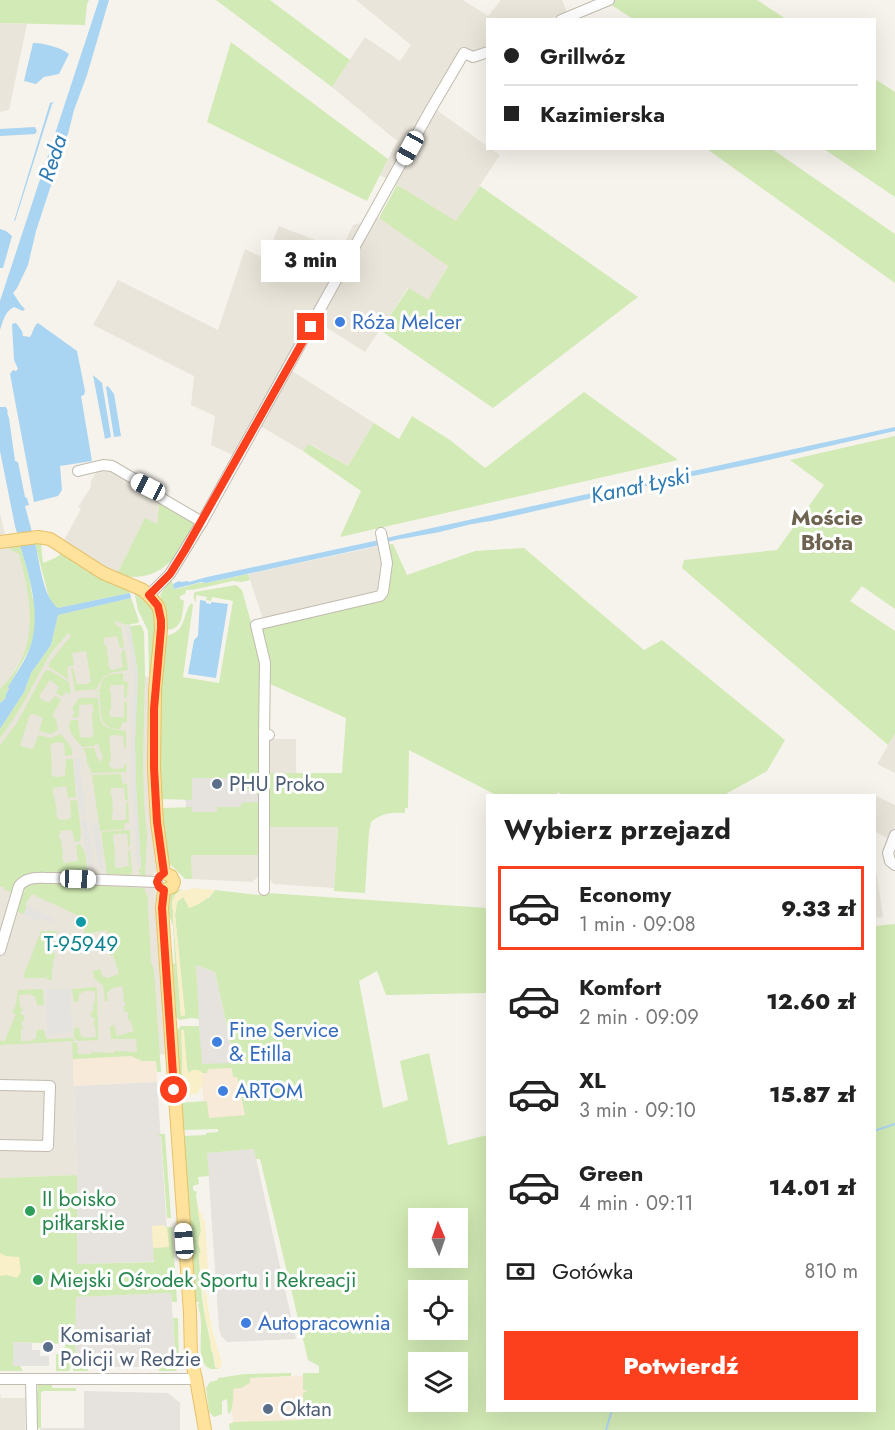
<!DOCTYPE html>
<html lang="pl">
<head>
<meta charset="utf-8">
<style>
	:root { --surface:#fff; --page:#f6f6f6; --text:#222; --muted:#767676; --line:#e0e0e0; --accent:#fc3f1d }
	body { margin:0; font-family:Jost,sans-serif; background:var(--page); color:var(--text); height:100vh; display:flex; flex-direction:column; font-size:22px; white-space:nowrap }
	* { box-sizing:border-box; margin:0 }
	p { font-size:20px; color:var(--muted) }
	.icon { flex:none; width:33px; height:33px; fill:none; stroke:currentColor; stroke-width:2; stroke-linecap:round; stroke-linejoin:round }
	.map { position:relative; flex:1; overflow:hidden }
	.side { position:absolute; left:486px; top:794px; width:390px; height:618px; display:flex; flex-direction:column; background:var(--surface); border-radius:0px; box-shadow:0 6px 24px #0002 }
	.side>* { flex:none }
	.guide { position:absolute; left:486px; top:18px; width:390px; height:132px; border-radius:0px; box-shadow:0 6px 24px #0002; display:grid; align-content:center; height:132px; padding:0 18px; background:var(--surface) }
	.needle { width:39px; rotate:358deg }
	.controls { position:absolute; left:408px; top:1208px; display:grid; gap:12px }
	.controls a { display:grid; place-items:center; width:60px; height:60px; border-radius:0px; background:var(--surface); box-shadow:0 6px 24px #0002; font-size:30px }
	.end { position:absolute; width:27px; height:27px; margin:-14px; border:8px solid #fc3f1d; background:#fff; box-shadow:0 0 0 3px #fff }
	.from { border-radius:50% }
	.bubble { position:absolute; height:42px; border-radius:0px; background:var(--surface); box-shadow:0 6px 24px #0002; font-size:20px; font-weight:800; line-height:42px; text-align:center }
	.car { position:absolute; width:18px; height:36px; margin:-18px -9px; border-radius:8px; box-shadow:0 0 4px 2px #0007; background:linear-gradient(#fff 24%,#345 0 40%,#fff 0 76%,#345 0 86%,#fff 0) }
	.guide b { display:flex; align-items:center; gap:21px; height:57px; font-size:22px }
	.guide b+b { border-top:2px solid var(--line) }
	.guide i { width:15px; height:15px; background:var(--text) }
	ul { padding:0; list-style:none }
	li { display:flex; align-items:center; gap:18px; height:84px; margin:0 12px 9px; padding:0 6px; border:3px solid transparent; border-radius:0px }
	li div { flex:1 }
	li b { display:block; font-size:22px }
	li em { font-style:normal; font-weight:800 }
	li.active { border-color:var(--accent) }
	li>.icon { width:54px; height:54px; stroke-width:1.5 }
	h2 { padding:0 18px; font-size:27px; line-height:72px }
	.pay { display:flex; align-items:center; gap:15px; height:66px; padding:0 18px; font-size:22px }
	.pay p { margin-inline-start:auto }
	.primary-button { display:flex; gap:12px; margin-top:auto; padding:12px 18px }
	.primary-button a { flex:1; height:69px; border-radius:0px; background:var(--accent); color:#fff; font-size:24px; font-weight:800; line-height:69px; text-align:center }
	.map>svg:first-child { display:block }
	.residential { fill:#eae5da }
	.commercial { fill:#f7ead8 }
	.industrial { fill:#e6e2dd }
	.green { fill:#d2eab5; fill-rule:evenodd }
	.sand { fill:#f9efc9 }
	.parking { fill:#e5e3e0 }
	.water { fill:#a9d4f2 }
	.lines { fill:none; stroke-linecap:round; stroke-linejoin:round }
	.stream { stroke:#a9d4f2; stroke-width:2 }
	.minor-casing { stroke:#c2bbae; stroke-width:12 }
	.major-casing { stroke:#e6c16a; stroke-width:14 }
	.minor { stroke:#fff; stroke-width:10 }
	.major { stroke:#ffe39c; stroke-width:12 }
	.route { stroke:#fc3f1d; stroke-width:8 }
	.shop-dot { fill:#3f7fe0; stroke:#fff; stroke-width:2 }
	.service-dot { fill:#5c6f8a; stroke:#fff; stroke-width:2 }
	.culture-dot { fill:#0f9aa8; stroke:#fff; stroke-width:2 }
	.leisure-dot { fill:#2e9e5b; stroke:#fff; stroke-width:2 }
	.labels { text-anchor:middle; stroke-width:6; stroke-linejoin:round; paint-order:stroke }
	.shop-label { font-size:21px; fill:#366cbe; stroke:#fff; text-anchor:start }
	.service-label { font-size:21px; fill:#4e5e75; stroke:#fff; text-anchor:start }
	.culture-label { font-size:21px; fill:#0d838f; stroke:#fff }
	.leisure-label { font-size:21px; fill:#27864d; stroke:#fff; text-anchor:start }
	.water-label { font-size:22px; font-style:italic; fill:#2e7ab2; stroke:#fff }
	.neighbourhood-label { font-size:22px; font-weight:bold; fill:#6e6250; stroke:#fff }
</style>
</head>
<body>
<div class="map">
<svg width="895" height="1430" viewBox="0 0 895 1430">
	<rect width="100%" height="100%" fill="#f6f3ec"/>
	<g class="residential">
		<path d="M356,0H463L488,16L501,0H562L567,12L550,19L488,20L487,48L462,59L434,108L487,146L488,148L491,149L500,155L456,222L380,175L397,141L332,87L365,37L400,61L411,45Z"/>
		<path d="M0,23L27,24L9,110L0,112Z"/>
		<path d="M379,218L448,265L428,301L408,288L365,352L316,321L289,369L374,423L348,466L310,444L303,451L252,421L233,455L211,445L215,416L191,405L194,376L93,325L118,280L218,330L245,249L265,259L279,226L341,250L353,225Z"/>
		<path d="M102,468L149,490L159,505L157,525L145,519L117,574L109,570L64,540L81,509L78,507L91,487L90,486L91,481L98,469Z"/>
		<path d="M0,513L5,535L14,534L15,551L19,554L26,579L31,605V622L29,635L23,656L9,679L0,689Z"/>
		<path d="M379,546L383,574L376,593L263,619L248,574Z"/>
		<path d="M108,618L118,620L126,625L130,624L138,676L153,677L160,866L150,879L159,899L167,1054L73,1059L77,1175L0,1178V739L20,709L49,656L68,633Z"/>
		<path d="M895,734V773L877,764Z"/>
		<rect x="268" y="739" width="28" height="34"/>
		<path d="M874,795L895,805V826L889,839L874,831Z"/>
		<path d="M268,827H338L334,888L274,884L268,877Z"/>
		<path d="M190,855H258V877L252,882L192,879Z"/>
		<path d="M875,868H876L883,917L875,918Z"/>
		<path d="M0,1393L1,1398H25V1430H0Z"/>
	</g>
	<g class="commercial">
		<path d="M156,1054L157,1082L74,1086L73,1059Z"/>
		<path d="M235,1064L247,1119L205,1122L201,1065Z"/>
		<path d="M303,1376V1390H306V1393H303L304,1420L233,1423L230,1379Z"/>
	</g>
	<g class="industrial">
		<path d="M184,772L258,773V828L187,827Z"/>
		<path d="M196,965L215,972L235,1064L201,1065Z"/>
		<path d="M157,1082L169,1261L77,1264V1175L74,1086Z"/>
		<path d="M254,1149L296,1339L227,1342L221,1336L219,1328L207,1153Z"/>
		<path d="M171,1293L176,1367H75L76,1297Z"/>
		<path d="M84,1391L168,1393L180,1403V1430H41V1428H84Z"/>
	</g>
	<g class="green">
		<path d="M0,0H89L87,4L85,25L0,23Z"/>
		<path d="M216,0H270L350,60L332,87Z"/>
		<path d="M613,0H757L786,19H633L607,2Z"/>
		<path d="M231,42L388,159L367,201L207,122Z"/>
		<path d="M875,79L895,92V197L824,149L874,148Z"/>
		<path d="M707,149H772L895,234V283Z"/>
		<path d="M397,185L456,221L480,186L638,297L493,408L380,330L409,288L428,300L448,266L379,218Z"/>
		<path d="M584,392L678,460L340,537L361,491L303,451L309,444L348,466L374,423L399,439L412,416L450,440L485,468Z"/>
		<path d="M895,436V609L862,586L850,601L895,631V734L888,745L682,568L684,560L777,550L824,485L790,460Z"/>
		<path d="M103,467L112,468L149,490L164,502L189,516L194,522L193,525H194L190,533L191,534L184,546L182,545C169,570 145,583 117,574L145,518L157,524L159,505L149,490L102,468L96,470L97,468Z"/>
		<path d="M35,543L47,544L41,545L43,563L55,558L61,554L108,582L128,591L130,593L58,608L51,603L48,594Z"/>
		<path d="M393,544L407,575L475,551L524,548L644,650L662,640L785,740L767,771L724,795H562L558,792L556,795H496L409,750L408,808H405V813C391,812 382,813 371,822L369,832L365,893L334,891L338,827H268V773H342L346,718L268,683L262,629L379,601L386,545Z"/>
		<path d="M11,545H20L29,577L33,600L42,613L29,650L8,687L9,689L6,693L5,699L0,703V689C41,648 32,604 19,554L11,550Z"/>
		<path d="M248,574L250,580L242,582L233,581L192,590H186L185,594L180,596V599L184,601C182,616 183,630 165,630L164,607L160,595L169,582L172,581L174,589C184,589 195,581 206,583Z"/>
		<path d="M236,585L242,590L260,655L261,699L259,727L261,735L258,744L262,855H191L192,879H185L168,862L161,810L164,808L192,807V812H217V807H241V803L258,802V794H255V790H242L241,778H192V800L161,799L158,726L166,636C187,631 181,618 191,603L193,605L183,677L219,683L233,601L212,597L211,601L206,600L207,597L196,595V603C195,600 192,596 195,592Z"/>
		<path d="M134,590C143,595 152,605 155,615C158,626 154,664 153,677H149L148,631L138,610Z"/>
		<path d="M131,598L139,621L138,623L126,625L114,620L116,625L121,628L124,647L120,648L117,636L104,638V645H106L109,663L108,664L110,669L114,670L123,667L121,654L122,653V651L124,650L125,651L128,670C110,673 104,672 97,689L75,691L71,668H73L77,684H87L91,682L86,651L72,653L74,665L67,667L68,679L49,667V663L71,636L68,633L49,656L20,709L0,739V729L24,692L31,673L51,645L58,615Z"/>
		<path d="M139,625H141L144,632L145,674L143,760L144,805L147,835L145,876H140L139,869H141V866L136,786L135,742L138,674L130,626Z"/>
		<path d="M49,670L69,682L71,692L69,694L65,692L63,696H61L56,693L59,687L50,680L41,693L39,698L49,703L55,696L61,700L52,716L56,719L58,730L51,734L39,731L43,718L37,715L30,714L20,745L24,747L33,749L38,736L39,735L51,738L61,734L72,749V755L65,756L64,743L57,742L51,744L50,750L51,751L52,769H51L52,776L56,777L65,776L66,759H73L76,797L68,798L66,786L53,788V795H54L57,813L56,814L58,819L64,820L71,818L70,801L77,800L81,832L80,841L75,842L72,830L60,831L59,838L61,839L63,856L62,857L64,863L78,861L76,845L80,844L85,853L88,874C72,873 28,867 17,880C14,883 13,889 12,893L4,889V887H0V745L17,723L45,671Z"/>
		<path d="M123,673V681L128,682L127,697L124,698V685H111L109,692H111V710L109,711L110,717H124V703L127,700V722L122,723L120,729C98,729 101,713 100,696H96L100,695V692L95,691L100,690C102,675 109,674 123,673Z"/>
		<path d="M79,698H98C101,724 96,728 126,731V748H124L123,736L114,735L110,736L109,743H110L111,761L109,762L110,768L114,769L124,768V765L127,764L126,772L92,773L87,763L86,754L83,748H94L99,762L103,758L98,744H95V746L82,747C76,739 65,731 71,720H78L80,737L89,738L93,736L94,730H93L92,712L94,711L92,704L79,705V717L72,718L75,712L72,709Z"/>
		<path d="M121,774L122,783L127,784L128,800H125L124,788H111L110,795H112L113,813L111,814L113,820H126V803H128L129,822L124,824L125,829L100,831L92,775Z"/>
		<path d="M128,830L130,831V846L128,847L127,834H117L113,835V842H114L115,860H114L115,867L119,868L129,866L128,852L130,849L132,873L129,875L107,874L101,832Z"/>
		<path d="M38,883L144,888L148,898V911L151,957L150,959L154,970L161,1072H157L156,1061H142L131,1056L73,1059L72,1042L77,1043L78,1054H91V1052L114,1053L115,1051L137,1052L136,1039H111L110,1026L114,1025L117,1036L134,1031L130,1020H128V1012H125L123,1007L126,1005L123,999L124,998L122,986L110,989V991L107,992L108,1001H105L103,986L94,978L93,971L100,969L103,977H106L107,978L119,974L113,955L110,956L108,950L111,949L108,943L109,942L107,930L91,933L93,944L88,945L83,925H80L82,924V920L77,921L79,916L32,894L25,905L27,906L23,915L17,911L25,887Z"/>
		<path d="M183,889L179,891L172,905L174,913L173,918L181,1016L185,1015L175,915L177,902L183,897L209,898L215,890L259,895L267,893L487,908V993L386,995L377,971L359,981L383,1108L408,1100L400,1061L429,1053L448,1145L487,1135L488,1410H874V926L895,924V1430H230L229,1424L234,1422L304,1420L303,1393L306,1392V1390H303V1373H319V1366L308,1360L260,1159H256L254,1149L207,1153L209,1176L198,1177L199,1184L193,1186V1190L197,1192L196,1195L201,1230L198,1243L201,1252L199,1254C200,1275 201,1296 205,1316C208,1333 213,1350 215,1367L220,1368C194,1376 202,1337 201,1323C201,1317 199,1310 198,1304L200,1302H196L191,1293L182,1138L184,1136L206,1135V1133L218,1132V1129L184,1130L182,1129L180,1103L205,1101L207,1102L209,1118L245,1115L237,1077H233L232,1068L208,1069L207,1073H189L187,1069L183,1030L182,1091L191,1095L181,1096L179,1094C175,1075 179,1051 177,1030L181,1026H199L202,1064L235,1063L215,972L196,965L199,1019L191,1018L180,1020L176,1017L173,964L175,963L173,926L168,912V902L170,895L177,890ZM418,1218H458V1257H418ZM418,1290H458V1329H418ZM418,1362H458V1401H418Z"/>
		<path d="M41,931H46V942L44,945L46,978H24L23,976L32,955H35L32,954Z"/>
		<path d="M47,931H57V933H50L51,945H53L52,953H55V959H52L54,967H52V980H47C46,969 42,956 45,945C46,940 47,937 47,931Z"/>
		<path d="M96,987L97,990L98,1038V1040L78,1041L74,1038V1028L79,1027L81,1037L84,1036V1038L96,1037L95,1025H93L95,1018L91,1017V1011H94L93,1004L95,1003V991H83L82,993H79L78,1002H74L72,989Z"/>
		<path d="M43,989L44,1005H37L35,996H32L31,994L19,995L20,1007H22L21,1015H24V1021H21L23,1029H21V1041H32L33,1039H36L37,1030H44L46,1039L72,1038L75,1041L0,1045V1040L4,1042L16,1014L12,1012L16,1005L18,990Z"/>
		<path d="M156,1134H165L171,1218H167L161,1136Z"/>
		<path d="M77,1175V1264L154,1262L153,1248L168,1247L167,1229L166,1227H172L177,1302H172L171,1293L76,1297L75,1367H88V1371H73V1367H70L69,1371H56V1354H65V1344L14,1342L13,1365L20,1366L23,1371H0V1178Z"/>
		<path d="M173,1318H178L179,1364L177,1370L175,1371H159V1367L176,1366Z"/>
		<path d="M291,1373V1376L250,1378V1383L241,1388L233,1389C234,1393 232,1409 231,1412L228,1414L227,1399L222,1401V1414L214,1417L209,1412L206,1388L210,1382L218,1380V1378L245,1374Z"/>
		<path d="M38,1385H52V1388H76V1391H43L41,1393V1430L40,1428H35V1392H37Z"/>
	</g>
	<g class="sand">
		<path d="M191,888L215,890C207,900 200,904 189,908L183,897L177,902L175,915L185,1015L181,1016L173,918C174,912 172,908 172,903C173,893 181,889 190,890Z"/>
		<path d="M181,1030H184L187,1069L189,1073L192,1070H198L202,1072L203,1085L197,1094L191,1095L182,1091V1083L183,1082Z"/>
		<path d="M199,1206L200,1213H203V1221H205L209,1286L204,1287L205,1294H207C208,1318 215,1340 222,1363L220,1368H216L214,1354L211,1351L209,1330L205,1317L199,1254L201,1251L198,1243L201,1230L198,1207Z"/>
		<path d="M163,1225L167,1228L169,1247L153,1248L152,1226Z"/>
		<path d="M0,1253L6,1256L19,1257L21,1272L17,1278L7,1275L0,1276Z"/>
	</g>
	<g class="parking">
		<path d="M130,626L138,674L135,742L136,786L141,866L137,867L132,787L131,742L134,675L126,627Z"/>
		<path d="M75,758H80L81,780L86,815H81L75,780Z"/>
		<path d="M87,819L94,869H89L81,820Z"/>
		<path d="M98,823L104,869H99L92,824Z"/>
		<path d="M27,906L54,919L52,923L40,918L38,922L23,915Z"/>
		<path d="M70,989L72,1033L53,1034L52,1036H47L46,990Z"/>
		<path d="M13,1342L32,1343V1350H40V1356H49V1366H13Z"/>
	</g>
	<g class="water">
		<path d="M99,0H109L87,75L74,110L68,134L60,151L57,167L36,231L28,265L17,288L13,293L21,305L25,309L23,311L14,307C5,311 3,321 0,330V301Z"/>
		<path d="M33,43C44,43 60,47 69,54L59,74L44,77L36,84L24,81Z"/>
		<path d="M54,102L52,104L15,221H14L50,103Z"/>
		<path d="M35,127L37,131L35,134L0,136V129Z"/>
		<path d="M0,229L6,231L12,236L3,268H0Z"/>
		<path d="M16,323L22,331L23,336L30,337C33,333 34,325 38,323L77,351L85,391L84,395L81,396L92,461L60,466L62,490L58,496L34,502L10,374L13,370L16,371L18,369L14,360L12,324Z"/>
		<path d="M93,375L102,383L111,437L105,439Z"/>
		<path d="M108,386L114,394L121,436L114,437L106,387Z"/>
		<path d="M0,407H6L8,412H7L9,418L15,461L18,462L25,497L27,498L29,505L25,506L32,532L17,533L15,526L0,451Z"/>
		<path d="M895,427V431L760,462L659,483L655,485H650L491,521C472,523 453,529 435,533C419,536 402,538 387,542L386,538Z"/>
		<path d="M379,540L380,545L206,583L201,582L174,589L173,584L179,581L181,582L188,581L189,582L207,577Z"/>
		<path d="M35,543C40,562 42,596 58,608L130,593L131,598L58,615L51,645L31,673L24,692L0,729V703L5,699L6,694L9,689L8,687C16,673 28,658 32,641C40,609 29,576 20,545Z"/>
		<path d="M200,600L206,601V603L211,604V602L228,604L216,678L188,674L194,640L198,636Z"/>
	</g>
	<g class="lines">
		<g class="stream">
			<path d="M874,1131L895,1124"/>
			<path d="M606,1430L612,1410"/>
		</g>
		<defs>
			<g id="minor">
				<path d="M561,20L609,0"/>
				<path d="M78,471L103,465L112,466L148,487L161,498L202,522"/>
				<path d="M149,595L170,574L202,522L431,109L464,53L473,57L488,52"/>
				<path d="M264,735L265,663L256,625L380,596L383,592L387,563L381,533"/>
				<path d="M895,835L888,853L890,861L895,865"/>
				<path d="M264,890V735H269"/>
				<path d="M0,950L19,886C27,876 40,878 52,878L157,882"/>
				<path d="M0,1085L50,1086L48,1146L0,1145"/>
				<path d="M0,1379H196"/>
				<path d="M31,1379L32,1430"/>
			</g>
			<g id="major">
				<path d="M0,542L38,537L50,539L103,573L143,590L153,600L158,606L160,613L161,629L155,690L154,768L157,822L164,873"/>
				<path d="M164,873L171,876L174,882L172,887L164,890"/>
				<path d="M164,890L162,908L190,1313L191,1359L196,1379L205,1430"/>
			</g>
		</defs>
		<use href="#minor" class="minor-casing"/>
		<use href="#major" class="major-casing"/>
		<use href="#minor" class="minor"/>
		<use href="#major" class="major"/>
	</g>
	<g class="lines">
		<path class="route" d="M174,1090L162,908L164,890L159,887L157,882L159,877L164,873L157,822L154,768V709L161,628V620L158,606L149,595L170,574L185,550L311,327"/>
	</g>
	<g class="shop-dot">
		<circle cx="340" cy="322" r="6"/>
		<circle cx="217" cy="1042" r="6"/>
		<circle cx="223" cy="1091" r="6"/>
		<circle cx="246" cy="1323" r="6"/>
	</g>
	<g class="service-dot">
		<circle cx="217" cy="784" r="6"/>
		<circle cx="48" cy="1347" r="6"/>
		<circle cx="268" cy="1409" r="6"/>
	</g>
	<circle class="culture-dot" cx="81" cy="922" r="6"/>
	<g class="leisure-dot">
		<circle cx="30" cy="1211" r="6"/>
		<circle cx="38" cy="1280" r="6"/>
	</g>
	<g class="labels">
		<g class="shop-label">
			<text x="352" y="329">Róża Melcer</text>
			<text x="229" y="1037">Fine Service<tspan x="229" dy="24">&amp; Etilla</tspan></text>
			<text x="235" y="1098">ARTOM</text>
			<text x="258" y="1330">Autopracownia</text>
		</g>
		<g class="service-label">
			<text x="229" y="791">PHU Proko</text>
			<text x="60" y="1342">Komisariat<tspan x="60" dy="24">Policji w Redzie</tspan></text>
			<text x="280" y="1416">Oktan</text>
		</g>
		<g class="culture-label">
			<text x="81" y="951">T-95949</text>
		</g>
		<g class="leisure-label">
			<text x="42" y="1206">II boisko<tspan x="42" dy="24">piłkarskie</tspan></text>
			<text x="50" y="1287">Miejski Ośrodek Sportu i Rekreacji</text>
		</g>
		<g class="water-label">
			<text transform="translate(52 158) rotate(-72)" y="8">Reda</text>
			<text transform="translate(640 485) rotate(-12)" y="8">Kanał Łyski</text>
		</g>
		<g class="neighbourhood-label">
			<text x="827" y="525">Moście<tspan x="827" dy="25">Błota</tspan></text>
		</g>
	</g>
</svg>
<div class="controls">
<a><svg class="needle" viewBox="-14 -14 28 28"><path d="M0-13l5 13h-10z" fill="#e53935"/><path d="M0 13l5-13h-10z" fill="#767676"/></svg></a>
<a><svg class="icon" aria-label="locate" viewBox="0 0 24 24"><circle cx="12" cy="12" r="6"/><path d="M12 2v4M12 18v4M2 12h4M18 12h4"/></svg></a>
<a><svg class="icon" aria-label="layers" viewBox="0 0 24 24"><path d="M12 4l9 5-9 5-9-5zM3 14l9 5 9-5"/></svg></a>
</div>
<i class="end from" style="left:174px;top:1090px"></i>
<i class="end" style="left:311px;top:327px"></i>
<div class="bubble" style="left:261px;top:240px;width:99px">3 min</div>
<i class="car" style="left:410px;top:148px;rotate:209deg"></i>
<i class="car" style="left:148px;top:487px;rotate:297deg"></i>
<i class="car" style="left:78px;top:879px;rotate:92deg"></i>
<i class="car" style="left:184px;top:1241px;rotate:356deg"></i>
<div class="guide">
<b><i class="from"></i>Grillwóz</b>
<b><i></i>Kazimierska</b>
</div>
<section class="side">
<h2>Wybierz przejazd</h2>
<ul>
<li class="active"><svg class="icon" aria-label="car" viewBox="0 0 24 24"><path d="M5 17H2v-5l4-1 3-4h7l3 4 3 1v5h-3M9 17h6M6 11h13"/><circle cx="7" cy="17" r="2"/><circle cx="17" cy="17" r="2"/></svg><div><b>Economy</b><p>1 min · 09:08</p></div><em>9.33 zł</em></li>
<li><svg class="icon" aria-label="car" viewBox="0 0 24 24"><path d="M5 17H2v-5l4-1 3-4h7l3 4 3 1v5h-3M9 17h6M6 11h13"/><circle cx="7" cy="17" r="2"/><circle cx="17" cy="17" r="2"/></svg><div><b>Komfort</b><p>2 min · 09:09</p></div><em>12.60 zł</em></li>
<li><svg class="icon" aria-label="car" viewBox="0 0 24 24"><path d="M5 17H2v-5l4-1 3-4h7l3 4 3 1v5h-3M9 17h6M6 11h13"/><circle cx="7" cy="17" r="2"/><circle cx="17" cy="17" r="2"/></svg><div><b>XL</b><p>3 min · 09:10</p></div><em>15.87 zł</em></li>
<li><svg class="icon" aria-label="car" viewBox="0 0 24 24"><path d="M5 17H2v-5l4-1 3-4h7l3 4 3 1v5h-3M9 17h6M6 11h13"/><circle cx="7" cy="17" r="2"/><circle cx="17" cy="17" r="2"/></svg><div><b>Green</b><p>4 min · 09:11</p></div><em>14.01 zł</em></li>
</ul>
<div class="pay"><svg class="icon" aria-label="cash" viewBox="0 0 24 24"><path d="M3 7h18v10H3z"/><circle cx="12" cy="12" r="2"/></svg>Gotówka<p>810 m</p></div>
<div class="primary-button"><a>Potwierdź</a></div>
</section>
</div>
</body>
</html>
